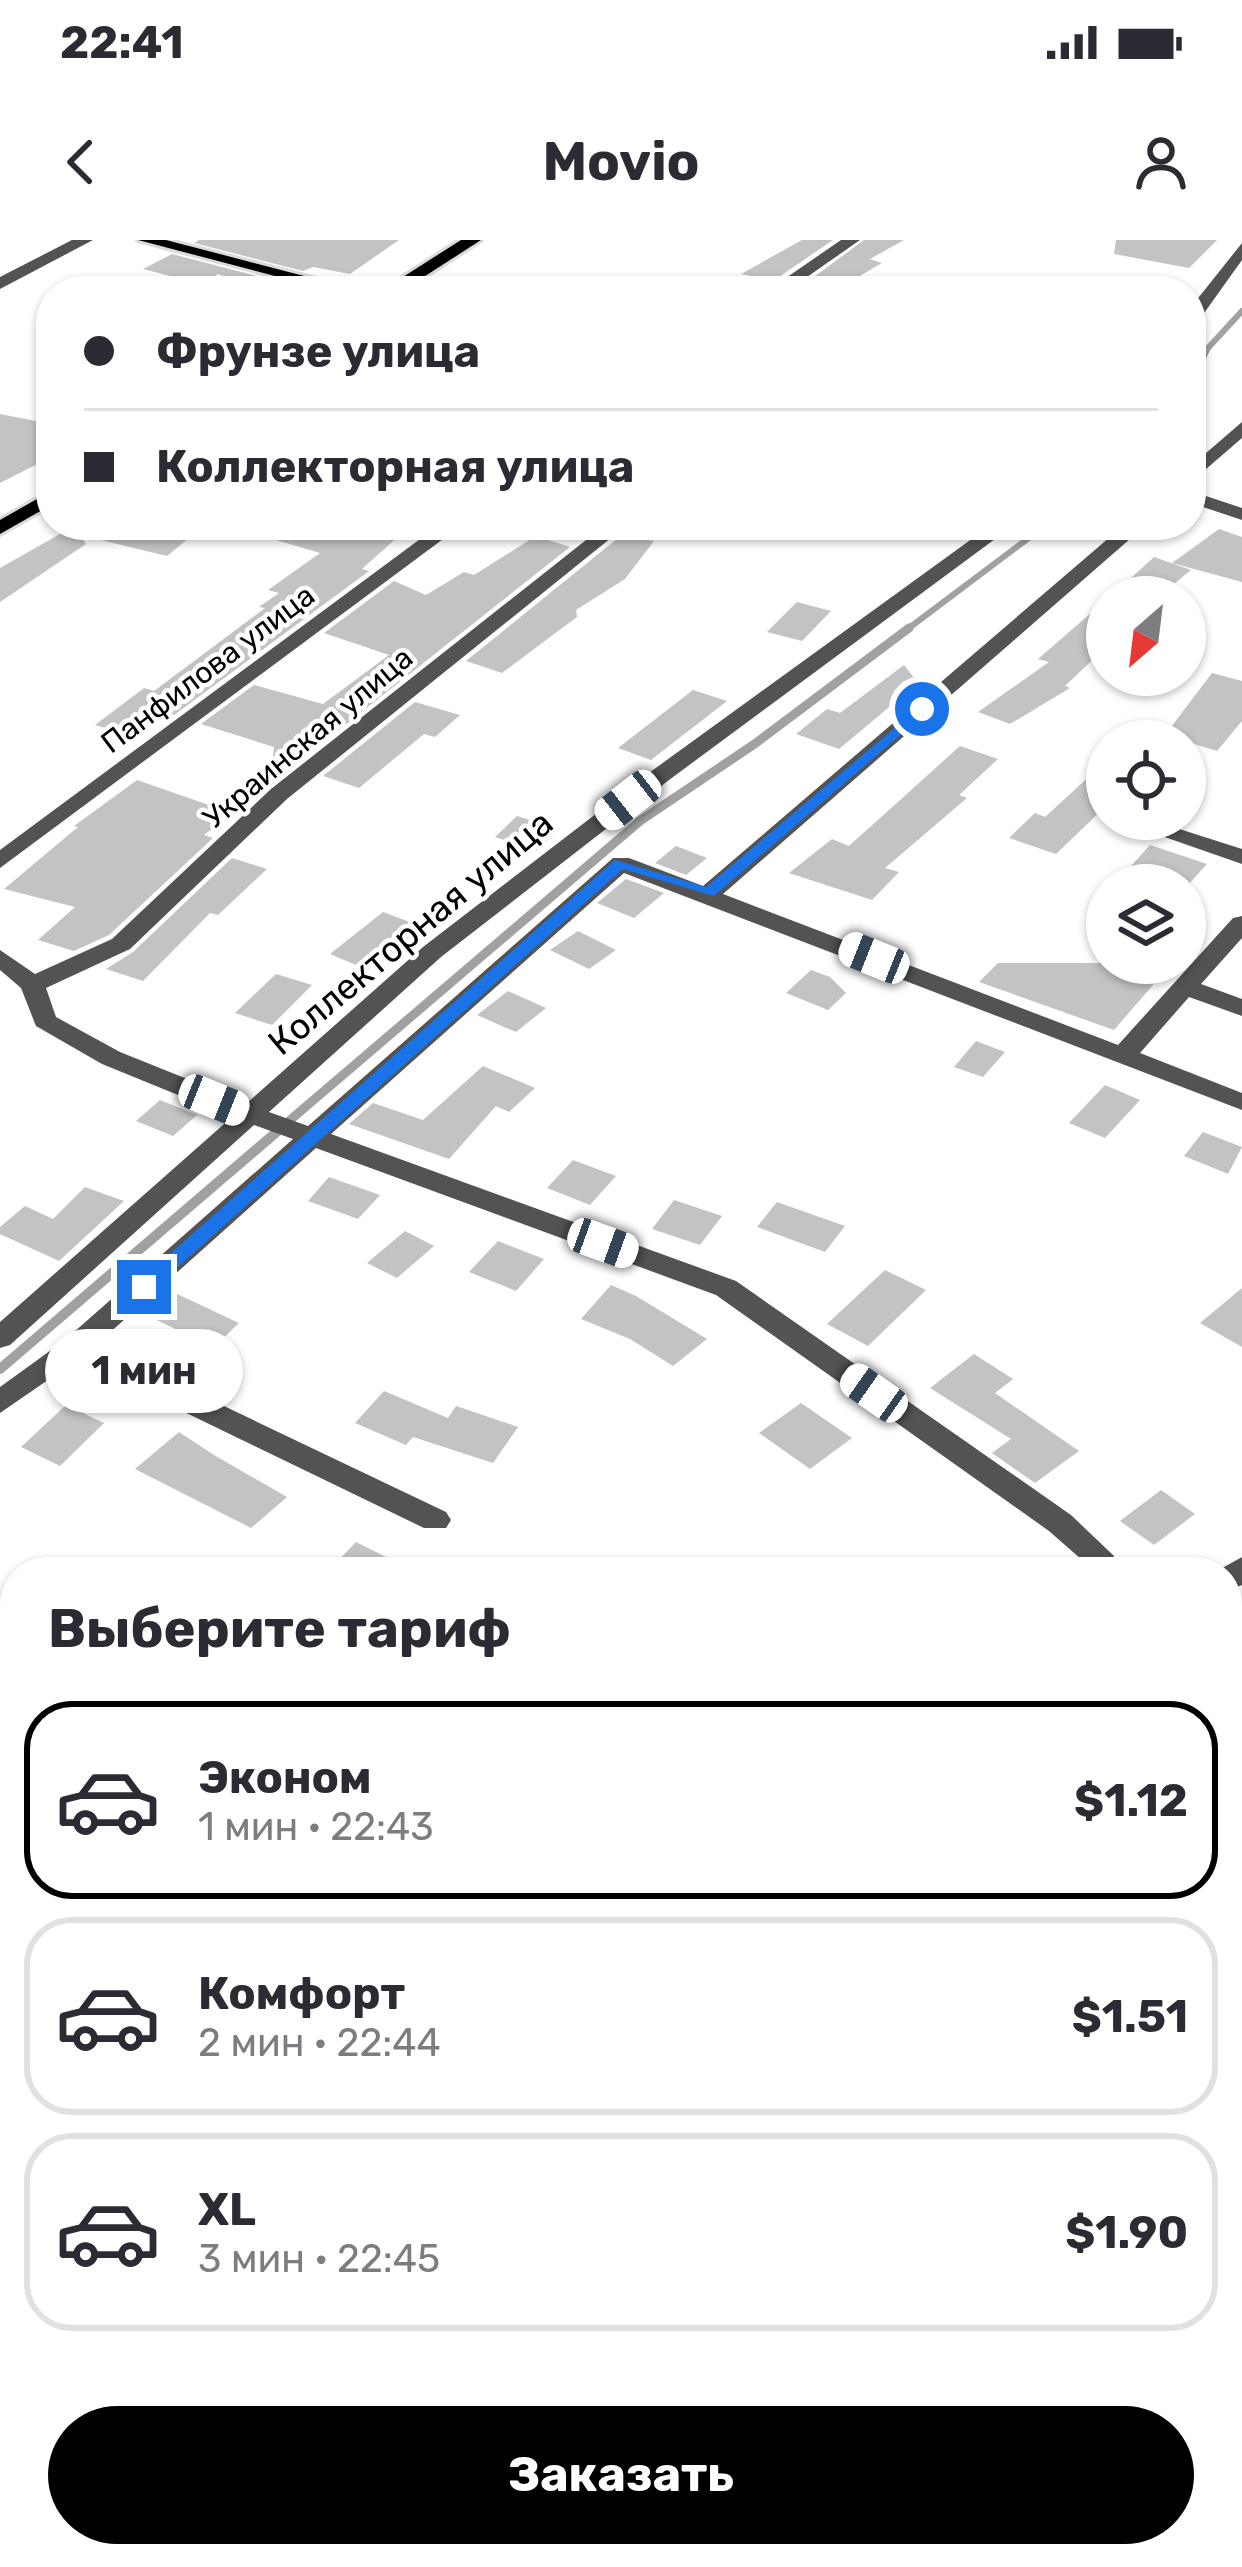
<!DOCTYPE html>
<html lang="ru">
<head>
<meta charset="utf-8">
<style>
	:root { --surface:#fff; --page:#f2f2f3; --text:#2b2b33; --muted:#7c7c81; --line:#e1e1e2; --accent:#000 }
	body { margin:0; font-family:Rubik,sans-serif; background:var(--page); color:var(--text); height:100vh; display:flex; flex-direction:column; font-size:45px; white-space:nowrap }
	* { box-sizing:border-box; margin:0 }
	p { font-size:39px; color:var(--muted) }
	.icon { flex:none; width:66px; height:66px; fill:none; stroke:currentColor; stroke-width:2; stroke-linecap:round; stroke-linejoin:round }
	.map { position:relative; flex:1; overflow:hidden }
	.side { position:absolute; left:0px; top:1317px; width:1242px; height:1011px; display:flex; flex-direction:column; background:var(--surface); border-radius:48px 48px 0 0; box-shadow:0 3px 9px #0004 }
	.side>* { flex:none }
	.hud { position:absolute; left:36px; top:36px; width:1170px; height:264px; border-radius:48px; box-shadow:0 3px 9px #0004; display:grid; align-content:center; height:264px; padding:0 48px; background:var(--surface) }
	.needle { width:78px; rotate:208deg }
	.controls { position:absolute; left:1086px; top:336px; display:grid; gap:24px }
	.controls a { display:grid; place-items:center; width:120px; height:120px; border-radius:50%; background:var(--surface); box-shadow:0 3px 9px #0004; font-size:60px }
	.end { position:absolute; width:54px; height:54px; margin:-27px; border:15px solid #1a73e8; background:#fff; box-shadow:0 0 0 6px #fff }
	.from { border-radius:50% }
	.bubble { position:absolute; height:84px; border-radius:42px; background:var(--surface); box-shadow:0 3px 9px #0004; font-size:39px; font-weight:700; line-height:84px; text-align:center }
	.car { position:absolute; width:36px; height:72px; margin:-36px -18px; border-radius:15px; box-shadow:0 0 9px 3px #0007; background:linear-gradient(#fff 24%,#345 0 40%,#fff 0 76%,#345 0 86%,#fff 0) }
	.hud b { display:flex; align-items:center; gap:42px; height:114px; font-size:45px }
	.hud b+b { border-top:3px solid var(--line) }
	.hud i { width:30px; height:30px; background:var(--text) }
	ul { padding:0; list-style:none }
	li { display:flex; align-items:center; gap:36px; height:198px; margin:0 24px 18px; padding:0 24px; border:6px solid var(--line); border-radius:48px }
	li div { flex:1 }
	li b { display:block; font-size:45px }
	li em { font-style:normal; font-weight:700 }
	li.active { border-color:var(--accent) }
	li>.icon { width:108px; height:108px; stroke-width:1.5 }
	h2 { padding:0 48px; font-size:54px; line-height:144px }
	.cta { display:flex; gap:24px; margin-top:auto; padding:24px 48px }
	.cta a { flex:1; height:138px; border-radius:72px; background:var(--accent); color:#fff; font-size:48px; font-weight:700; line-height:138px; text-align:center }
	.status { display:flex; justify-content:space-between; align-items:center; height:84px; padding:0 60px; background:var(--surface); direction:ltr }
	.status svg { height:33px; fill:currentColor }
	header { display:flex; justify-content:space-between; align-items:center; height:156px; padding:0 48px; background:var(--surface); font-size:54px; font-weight:700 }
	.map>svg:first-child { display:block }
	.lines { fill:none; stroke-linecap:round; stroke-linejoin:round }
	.stream-far2 { stroke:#a1a1a1; stroke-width:6 }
	.stream-far1 { stroke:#a1a1a1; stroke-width:9 }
	.stream { stroke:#a1a1a1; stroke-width:10 }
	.building { fill:#c3c3c3 }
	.major-casing { stroke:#dbdbdb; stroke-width:6 }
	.minor { fill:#535353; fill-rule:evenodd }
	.major { fill:#000; fill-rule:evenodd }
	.route { fill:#1a73e8 }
	.labels { text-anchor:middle; stroke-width:9; stroke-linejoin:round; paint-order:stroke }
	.far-street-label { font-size:30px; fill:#000; stroke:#fff }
	.street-label { font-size:36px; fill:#000; stroke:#fff }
</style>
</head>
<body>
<div class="status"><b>22:41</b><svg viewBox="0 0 49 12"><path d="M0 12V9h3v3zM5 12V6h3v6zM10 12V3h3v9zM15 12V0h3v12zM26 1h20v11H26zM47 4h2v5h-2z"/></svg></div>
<header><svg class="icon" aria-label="back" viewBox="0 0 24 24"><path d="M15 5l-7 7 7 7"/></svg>Movio<svg class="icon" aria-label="person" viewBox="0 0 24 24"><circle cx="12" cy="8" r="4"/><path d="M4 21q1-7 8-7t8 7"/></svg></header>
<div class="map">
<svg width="1242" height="2327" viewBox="0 0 1242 2327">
	<rect width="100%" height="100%" fill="#fff"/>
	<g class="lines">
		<g class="stream-far2">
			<path d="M1191,142L1208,108L1242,71"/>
			<path d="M905,391L1046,285"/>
		</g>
		<path class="stream-far1" d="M282,887L640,581L756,503L909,388"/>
		<path class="stream" d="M0,1129L286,884"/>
	</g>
	<g class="building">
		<path d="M199,0H399L350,34L313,27L303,31L194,3Z"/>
		<path d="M802,0H833L773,41L741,34Z"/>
		<path d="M864,0H904L870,19L882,23L834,51L799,48Z"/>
		<path d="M1116,0H1217L1189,28L1114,14Z"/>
		<path d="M172,14L280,42L264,49L218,34L202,44L143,29Z"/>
		<path d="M0,174L51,184V217L0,243Z"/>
		<path d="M86,285H205L167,316L84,296Z"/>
		<path d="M253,285H411L362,329L369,331L174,475L164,472L132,496L95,485L144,448L154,451L265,368L259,367L279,353L268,350L320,313L252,293Z"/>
		<path d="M74,286L86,304L0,362V328Z"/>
		<path d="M1219,289L1242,297V342L1172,323Z"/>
		<path d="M623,294L654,301L625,339L576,370L577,377L502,433L466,421Z"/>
		<path d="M536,296L570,307L287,531L272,526L274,507L201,484L254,445L323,464L389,415L324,393L394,341L426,355L464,332L474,335Z"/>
		<path d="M1154,317L1191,330L1158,357H1110Z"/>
		<path d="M1107,359V406L1065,446L1070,448L1010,484L978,472L1049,422L1038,419Z"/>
		<path d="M797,362L831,371L802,401L767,392Z"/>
		<path d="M904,425L918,443L839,509L796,494L827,469L840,473Z"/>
		<path d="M1212,433L1242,441V481L1217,511L1165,495Z"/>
		<path d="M693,450L727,461L651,520L618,508Z"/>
		<path d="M415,462L460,475L435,497L424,494L359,548L323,536Z"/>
		<path d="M960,506L998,519L959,555L967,558L885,628L899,632L872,660L789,633L832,599L849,606Z"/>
		<path d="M1107,520V565L1056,614L1009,598L1035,573L1045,577Z"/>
		<path d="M137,540L232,573L204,595L213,598L109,695L74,711L38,700L75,667L4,649L78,587L74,586Z"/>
		<path d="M517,576L559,589L537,610L495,597Z"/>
		<path d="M1150,605L1207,624L1187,646L1130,627Z"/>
		<path d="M676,606L707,618L686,635L655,623Z"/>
		<path d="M232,618L267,629L218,675L210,673L143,741L106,729L133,712Z"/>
		<path d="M626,639L664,653L634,678L597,663Z"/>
		<path d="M383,672L423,687L368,730L330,714Z"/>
		<path d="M578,691L616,710L589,729L550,710Z"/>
		<path d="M998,723H1172L1114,790L979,742Z"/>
		<path d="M811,730L830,737L846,753L828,770L786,753Z"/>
		<path d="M276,734L312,745L272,785L235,773Z"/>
		<path d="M508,751L546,768L516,792L477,775Z"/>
		<path d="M976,801L1005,812L983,837L954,827Z"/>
		<path d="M483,826L535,848L509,872L496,866L449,919L349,884L373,863L423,880Z"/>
		<path d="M1105,845L1140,860L1105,898L1069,883Z"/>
		<path d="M160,860L197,875L173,896L136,881Z"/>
		<path d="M1203,892L1242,907L1228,934L1184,916Z"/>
		<path d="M573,920L616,936L590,965L547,948Z"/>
		<path d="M329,937L380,955L358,979L308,961Z"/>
		<path d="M85,947L124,961L59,1021L0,994V987L25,966L53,979Z"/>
		<path d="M674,960L722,976L700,1005L652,989Z"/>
		<path d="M777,962L845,986L825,1012L757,987Z"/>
		<path d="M405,991L434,1006L397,1038L367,1023Z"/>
		<path d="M498,1001L544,1019L516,1051L469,1032Z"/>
		<path d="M885,1030L926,1050L868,1106L827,1084Z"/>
		<path d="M611,1045L636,1056L707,1099L673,1126L630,1099L581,1079Z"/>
		<path d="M1242,1048V1107L1200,1083Z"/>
		<path d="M175,1053L239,1083L214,1107L148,1076Z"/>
		<path d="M974,1114L1013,1139L995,1153L1079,1211L1035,1243L992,1213L1011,1199L930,1148Z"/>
		<path d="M384,1151L448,1178L456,1166L518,1187L493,1223L413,1197L406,1205L355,1183Z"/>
		<path d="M801,1163L852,1198L810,1229L759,1193Z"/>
		<path d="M66,1165L104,1183L60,1226L21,1207Z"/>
		<path d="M179,1192L214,1215L287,1257L251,1288L135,1229Z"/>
		<path d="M1161,1250L1195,1274L1154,1305L1120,1281Z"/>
		<path d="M356,1302L416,1332H327Z"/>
	</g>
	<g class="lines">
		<defs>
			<g id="major">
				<path d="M138,0H166L362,51H332Z"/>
				<path d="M461,0H481L402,51H381Z"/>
				<path d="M51,251V265L0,294V280Z"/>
			</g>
		</defs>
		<use href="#major" class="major-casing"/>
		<g class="minor">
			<path d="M72,0H93L0,49V37Z"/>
			<path d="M841,0H860L787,51H767Z"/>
			<path d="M1242,3V20L1197,83L1191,84V67Z"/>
			<path d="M1242,182V198L1191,242V226Z"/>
			<path d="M1191,251L1242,268V280L1191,263Z"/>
			<path d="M439,285H462L0,628V610Z"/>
			<path d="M605,285H627L287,559L130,709L46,748L56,777L120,812L247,863L423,707L653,530L991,285H1014L669,540L441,717L269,872L308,886L613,618H629L703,646L1124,285H1146L723,654L1118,805L1233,678L1242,676V698L1201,744L1242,759V776L1189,757L1140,813L1242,853V870L624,633L331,894L736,1041L1071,1275L1114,1316L1108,1332H1076L1081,1319L1049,1291L716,1055L316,908L96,1105L446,1272L451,1280L446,1288H424L77,1120L0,1173V1147L65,1100L293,899L254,885L10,1105L0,1108V1082L232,877L102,824L36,786L21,748L0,730V710L35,734L112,699L271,549Z"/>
			<path d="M1113,579H1148L1242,609V624Z"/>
			<path d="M1242,1317V1345L1227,1351V1332H1215Z"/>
			<path d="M0,1783L15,1789V1826L0,1820Z"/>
			<path d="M1242,2051V2095L1227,2102V2057Z"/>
			<path d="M15,2094V2134L0,2138V2098Z"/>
			<path d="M0,2174L15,2181V2258L0,2252Z"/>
			<path d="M20,2313H64L69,2327H25Z"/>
			<path d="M392,2313H440L446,2327H398Z"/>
			<path d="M894,2313H950L944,2327H888Z"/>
		</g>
		<use href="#major" class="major"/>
	</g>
	<path class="route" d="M922,465L927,472L714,656L623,629L151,1051H137V1043L615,620L706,647Z"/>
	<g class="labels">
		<g class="far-street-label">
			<text transform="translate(208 429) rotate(-37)" y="10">Панфилова улица</text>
			<text transform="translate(308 498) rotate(-40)" y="10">Украинская улица</text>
		</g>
		<g class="street-label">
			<text transform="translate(410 692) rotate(-40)" y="13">Коллекторная улица</text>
		</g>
	</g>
</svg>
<div class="controls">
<a><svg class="needle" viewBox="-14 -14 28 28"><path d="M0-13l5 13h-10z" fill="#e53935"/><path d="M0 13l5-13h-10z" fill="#7c7c81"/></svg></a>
<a><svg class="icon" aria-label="locate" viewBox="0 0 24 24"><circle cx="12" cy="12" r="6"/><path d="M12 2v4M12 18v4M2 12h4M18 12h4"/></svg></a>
<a><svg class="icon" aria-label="layers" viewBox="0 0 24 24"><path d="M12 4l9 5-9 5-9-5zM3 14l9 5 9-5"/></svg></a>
</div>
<i class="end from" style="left:922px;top:469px"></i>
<i class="end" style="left:144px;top:1047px"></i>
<div class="bubble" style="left:45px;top:1089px;width:198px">1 мин</div>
<i class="car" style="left:628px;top:560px;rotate:232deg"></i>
<i class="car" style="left:874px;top:718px;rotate:292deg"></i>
<i class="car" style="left:214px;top:860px;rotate:112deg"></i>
<i class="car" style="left:603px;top:1003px;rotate:110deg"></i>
<i class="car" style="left:874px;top:1153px;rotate:305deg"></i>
<div class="hud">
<b><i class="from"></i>Фрунзе улица</b>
<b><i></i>Коллекторная улица</b>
</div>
<section class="side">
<h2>Выберите тариф</h2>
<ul>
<li class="active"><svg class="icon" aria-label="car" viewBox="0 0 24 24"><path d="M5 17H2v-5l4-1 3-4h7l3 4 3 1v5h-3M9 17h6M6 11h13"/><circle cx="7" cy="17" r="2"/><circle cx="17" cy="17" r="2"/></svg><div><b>Эконом</b><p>1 мин · 22:43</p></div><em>$1.12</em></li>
<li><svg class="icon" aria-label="car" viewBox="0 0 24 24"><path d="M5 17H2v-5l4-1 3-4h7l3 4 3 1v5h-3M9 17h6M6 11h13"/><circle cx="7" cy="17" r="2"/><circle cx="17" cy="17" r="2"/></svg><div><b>Комфорт</b><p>2 мин · 22:44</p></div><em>$1.51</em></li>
<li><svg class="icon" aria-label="car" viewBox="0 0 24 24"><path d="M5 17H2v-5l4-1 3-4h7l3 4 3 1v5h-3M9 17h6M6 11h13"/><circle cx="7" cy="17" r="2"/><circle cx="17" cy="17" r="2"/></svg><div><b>XL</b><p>3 мин · 22:45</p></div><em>$1.90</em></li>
</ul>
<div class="cta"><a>Заказать</a></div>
</section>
</div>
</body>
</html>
